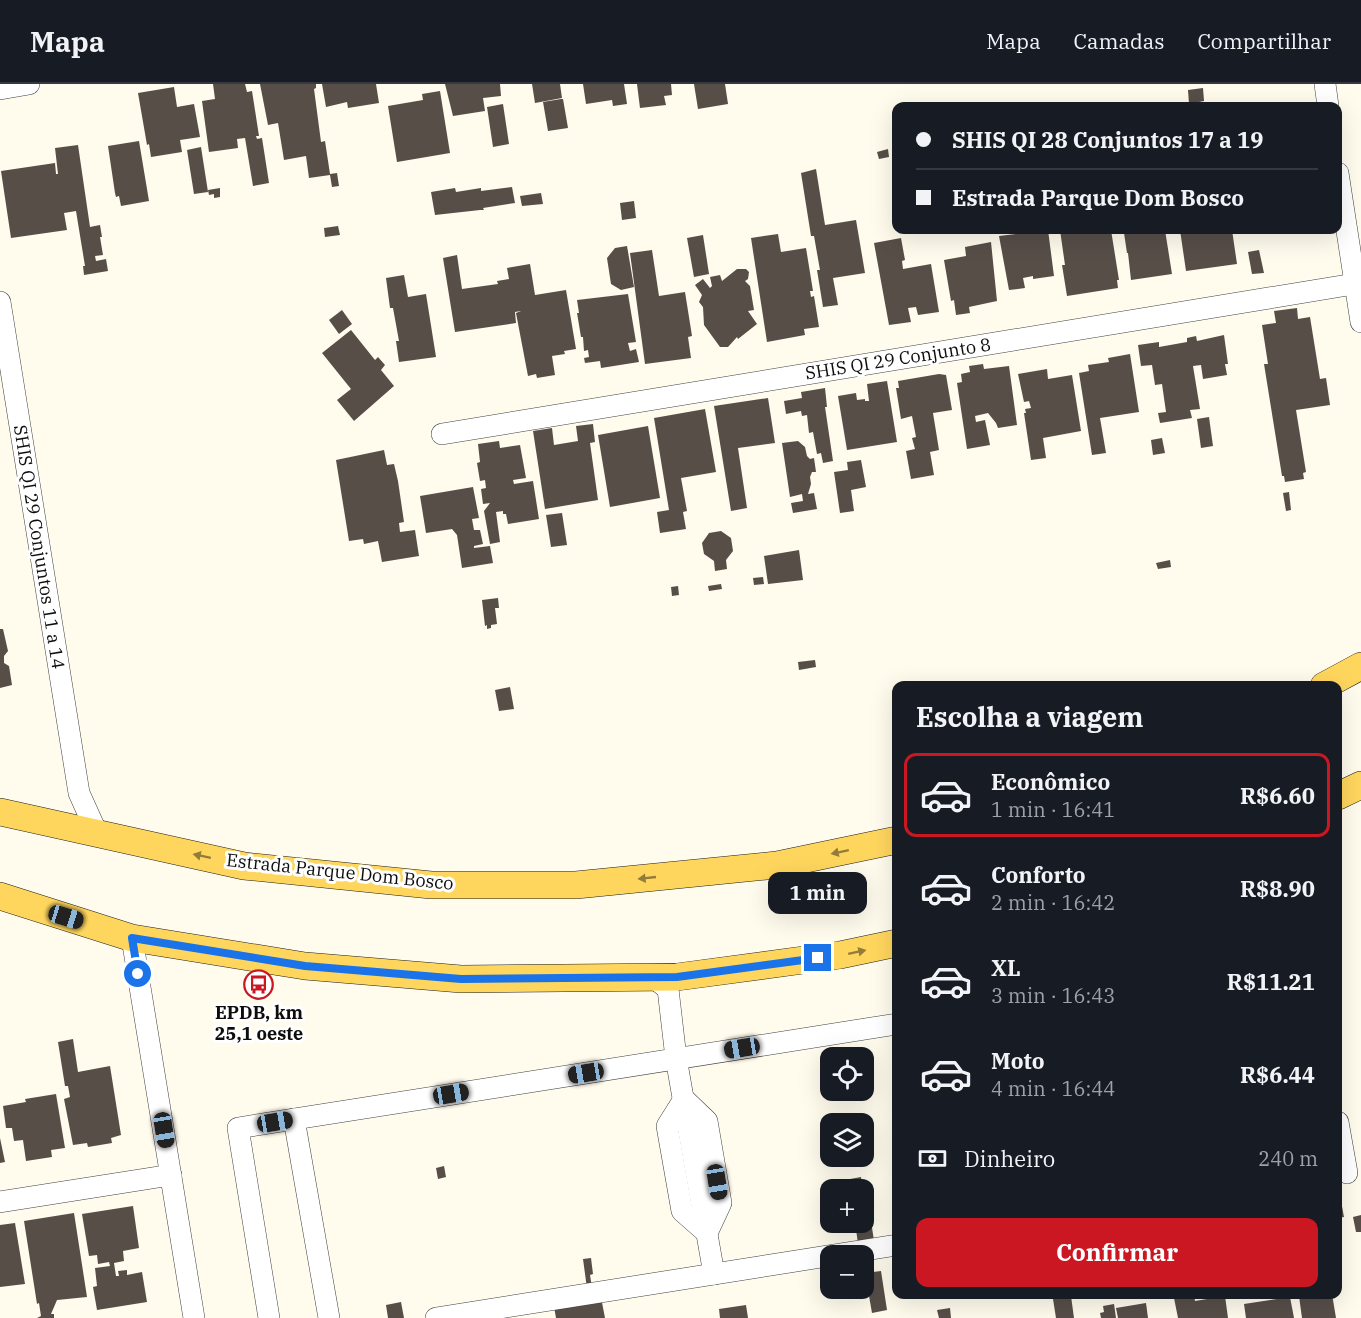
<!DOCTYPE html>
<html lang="pt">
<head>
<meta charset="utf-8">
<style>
	:root { --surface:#171b24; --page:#20242c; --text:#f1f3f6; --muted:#9ea1a6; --line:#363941; --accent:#cb1722 }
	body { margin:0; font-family:"IBM Plex Serif",serif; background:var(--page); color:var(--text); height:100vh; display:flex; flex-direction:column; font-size:22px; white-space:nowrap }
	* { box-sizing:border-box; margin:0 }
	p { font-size:20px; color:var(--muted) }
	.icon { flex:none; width:33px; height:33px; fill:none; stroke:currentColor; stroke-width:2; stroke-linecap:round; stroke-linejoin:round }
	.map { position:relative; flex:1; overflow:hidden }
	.sheet { position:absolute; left:892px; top:597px; width:450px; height:618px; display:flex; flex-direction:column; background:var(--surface); border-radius:12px; box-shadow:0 6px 24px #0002 }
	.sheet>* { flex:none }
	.guide { position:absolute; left:892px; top:18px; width:450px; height:132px; border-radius:12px; box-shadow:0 6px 24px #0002; display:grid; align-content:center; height:132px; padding:0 24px; background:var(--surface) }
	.fabs { position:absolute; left:820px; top:963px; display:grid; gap:12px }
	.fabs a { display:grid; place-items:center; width:54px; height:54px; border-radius:12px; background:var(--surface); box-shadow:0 6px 24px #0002; font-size:30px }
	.end { position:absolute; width:27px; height:27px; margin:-14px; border:8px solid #1a73e8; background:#fff; box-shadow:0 0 0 3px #fff }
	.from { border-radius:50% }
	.bubble { position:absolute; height:42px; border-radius:12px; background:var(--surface); box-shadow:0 6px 24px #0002; font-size:20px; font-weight:700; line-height:42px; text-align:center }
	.car { position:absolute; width:18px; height:36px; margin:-18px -9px; border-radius:8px; box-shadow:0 0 4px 2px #0007; background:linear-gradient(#222 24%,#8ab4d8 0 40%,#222 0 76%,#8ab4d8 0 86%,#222 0) }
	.guide b { display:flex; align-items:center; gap:21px; height:57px; font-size:22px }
	.guide b+b { border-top:2px solid var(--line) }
	.guide i { width:15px; height:15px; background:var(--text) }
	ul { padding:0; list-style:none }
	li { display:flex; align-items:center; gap:18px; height:84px; margin:0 12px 9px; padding:0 12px; border:3px solid transparent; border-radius:12px }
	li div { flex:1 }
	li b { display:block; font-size:22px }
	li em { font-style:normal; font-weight:700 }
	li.selected { border-color:var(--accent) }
	li>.icon { width:54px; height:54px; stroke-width:1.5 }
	h2 { padding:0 24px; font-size:27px; line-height:72px }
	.pay { display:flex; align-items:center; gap:15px; height:66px; padding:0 24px; font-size:22px }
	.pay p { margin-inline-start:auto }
	.cta { display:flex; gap:12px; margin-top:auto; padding:12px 24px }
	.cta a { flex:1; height:69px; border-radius:12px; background:var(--accent); color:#fff; font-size:24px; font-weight:700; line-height:69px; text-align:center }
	header { display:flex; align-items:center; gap:36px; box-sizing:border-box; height:84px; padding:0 30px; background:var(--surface); border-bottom:2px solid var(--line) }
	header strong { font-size:28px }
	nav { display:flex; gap:33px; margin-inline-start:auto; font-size:21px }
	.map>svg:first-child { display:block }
	.building { fill:#574e48 }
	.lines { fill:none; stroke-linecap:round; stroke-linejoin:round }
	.minor-casing { stroke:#404040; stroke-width:22 }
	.major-casing { stroke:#1e1e1e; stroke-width:28 }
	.minor { stroke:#fff; stroke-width:21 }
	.major { stroke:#ffd65d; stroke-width:27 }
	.oneway { fill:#927c39 }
	.route { stroke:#1a73e8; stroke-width:8 }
	.labels { text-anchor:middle; stroke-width:6; stroke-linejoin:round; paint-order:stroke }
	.street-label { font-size:18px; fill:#0d0d0d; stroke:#fff }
	.poi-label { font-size:18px; font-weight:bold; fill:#0d0d0d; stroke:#fff }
</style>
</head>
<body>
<header>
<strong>Mapa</strong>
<nav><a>Mapa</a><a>Camadas</a><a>Compartilhar</a></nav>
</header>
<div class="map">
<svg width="1361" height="1234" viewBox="0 0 1361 1234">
	<rect width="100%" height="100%" fill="#fffbed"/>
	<g class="building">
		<path d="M213,0H245L247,8L252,7L259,52H256L257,55L262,54L269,99L253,102L245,54L237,55L238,64L209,68L202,17L215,15Z"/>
		<path d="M260,0H316V4L314,5L321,58L325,57L330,90L337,89L339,102L332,103L330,91L309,94L306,72L284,76L278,39L268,41Z"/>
		<path d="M322,0H376L379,19L348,24L347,18L326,23Z"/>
		<path d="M445,0H500L501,12L483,14L485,27L453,32Z"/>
		<path d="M532,0H560L562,14L535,19Z"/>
		<path d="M583,0H624L627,20L613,22L612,16L586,20Z"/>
		<path d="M637,0H671L672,11L664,12L666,21L640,24Z"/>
		<path d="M694,0H725L728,20L698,25Z"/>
		<path d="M174,3L177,23L194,20L200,53L180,56L182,68L151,73L149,60L147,61L138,9Z"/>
		<path d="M1203,4L1204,17L1189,20L1188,6Z"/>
		<path d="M440,7L450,69L397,78L388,22L423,16L422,10Z"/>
		<path d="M561,15H563L568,44L548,47L543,18Z"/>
		<path d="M503,20L509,60L493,63L487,23Z"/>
		<path d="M139,57L149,117L121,122L119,112L116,113L115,109L108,62Z"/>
		<path d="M78,61L90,143L100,141L102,153H100L103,171L95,172L96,177L106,175L108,187L84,191L83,182H85L76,127L64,129L67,146L11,154L1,87L55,79L56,90H58L55,64Z"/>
		<path d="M201,63L208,108L194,110L187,66Z"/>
		<path d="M888,65L889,73L879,75L877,68Z"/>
		<path d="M816,85L825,141L856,136L865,189L833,194L838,221L823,223L817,186H820L814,152H811L801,89Z"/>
		<path d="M512,103L515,119L483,124L484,126H480L435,131L431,108L455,104L456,108L481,104V107Z"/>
		<path d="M220,104V113L214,114V110L209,111L208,106Z"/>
		<path d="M541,109L543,120L522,122L520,112Z"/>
		<path d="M634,117L636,134L622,136L620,119Z"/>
		<path d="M338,142L340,151L325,153L324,144Z"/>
		<path d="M1048,146L1054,192L1033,195V192L1023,194L1025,204L1009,206L999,152Z"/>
		<path d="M1060,146H1111L1119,196H1117L1118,204L1067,212L1062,181H1065Z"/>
		<path d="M1145,146H1165L1172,190L1131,196L1128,169H1127L1124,149Z"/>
		<path d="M1180,146H1213L1214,149L1217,150H1220V146H1232L1237,180L1186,187Z"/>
		<path d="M778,150L781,168L806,164L813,207H810L811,213L814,212L819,243L804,245L805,251L767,258L751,154Z"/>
		<path d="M703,151L709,190L694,193L687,154Z"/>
		<path d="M901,154L905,176L902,177L903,185L931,180L939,228L918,231L916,223L908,224L911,238L889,241L874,159Z"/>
		<path d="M991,158L997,217L969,223L970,229L956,231L954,216L951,217L944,176L966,172L965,163Z"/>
		<path d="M627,162L634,203L621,206L611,200L607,174L615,164Z"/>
		<path d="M652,166L659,212L685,208L692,252L688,253L691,274L645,280L630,169Z"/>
		<path d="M1259,166L1264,189L1252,190L1248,168Z"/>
		<path d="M457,171L462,205L498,200L497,197L509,195L507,184L530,180L535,211L566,206L576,265L564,267L565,270L552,272L555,291L537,294L536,290L528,292L516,229L521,227L515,228L516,239L455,248L443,174Z"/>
		<path d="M737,185H746L749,188L748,195L745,197L750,202L754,226L748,227L757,240L738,255L737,253L728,263H720L704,241L703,223L699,218L702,211L695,201L703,195L710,204L712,202L710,193L720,191L722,197Z"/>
		<path d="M404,191L408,213L426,210L436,273L399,278L396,257H399L393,224H390L386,194Z"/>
		<path d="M628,210L636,258L628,259L630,267L636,265L639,278L601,284L600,277L585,279L584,274L589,273L588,266L584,267L583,253H581L577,229H579L577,216Z"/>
		<path d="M1297,224L1298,235L1310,233L1320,295L1326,294L1330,321L1296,326L1306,388L1303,389L1304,395L1285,398L1284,392H1282L1264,280H1268L1262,241L1276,239L1274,227Z"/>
		<path d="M342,226L352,240L339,250L329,236Z"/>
		<path d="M351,246L375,276L378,273L385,281L381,286L394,302L354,337L337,316L351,305L322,269Z"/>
		<path d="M1224,251L1228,280H1225L1227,291L1203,295L1201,281L1193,282L1200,325L1190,326L1192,334L1160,339L1158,329L1166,328L1162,300L1155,301L1152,281L1141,282L1138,261L1159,258V263L1187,258V254L1196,252L1197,257Z"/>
		<path d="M1130,270L1139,328L1100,334L1106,369L1092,371L1079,289L1089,287L1088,281L1109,278L1108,274Z"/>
		<path d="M983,280L984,285L1009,282L1017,341L998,344L996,339L988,329L975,332L976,338L985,336L990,361L967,365L957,299L962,298L961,290L970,288L969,282Z"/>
		<path d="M1047,285L1048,295L1072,291L1081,347L1043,354L1046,374L1031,376L1024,329H1026L1025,325L1031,324L1029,317L1024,318L1018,290Z"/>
		<path d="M939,290L946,291L952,326L933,329L939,366L930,368L934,391L911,395L906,367L915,365L912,354L916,353L912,332L901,335L896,304H899L898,297Z"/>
		<path d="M887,297L897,358L847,366L838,312L856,309L857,316L865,315V317H869L867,300Z"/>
		<path d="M825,304L827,323H825L833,377L823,379L821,369L817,370L813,348L809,349L807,331L802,332L801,327L786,330L784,317L802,314L801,308Z"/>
		<path d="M768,314L775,359L738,364L747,424L731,427L714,322Z"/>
		<path d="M705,325L716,388L681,394L687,427L683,428L686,445L660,449L657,428L669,426L654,334Z"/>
		<path d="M1209,333L1213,362L1201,364L1197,335Z"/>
		<path d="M593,340L595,358L590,359L598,416L545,425L533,347L552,344L554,361L578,357L576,342Z"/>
		<path d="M648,342L660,414L610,423L598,351Z"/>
		<path d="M1162,354L1165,369L1153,371L1151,356Z"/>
		<path d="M499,357L500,364L520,361L526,394L513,396L514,400L533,397L539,435L508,440L506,430H503V427L496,428L500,458L490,460L484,427L490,419L483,420L481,405L486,404L485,396L480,397L477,379L480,378L478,360Z"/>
		<path d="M798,357L805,363L807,372L810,375L814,374L816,388H812L810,393L811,400L808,410L814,409L817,425L793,429L791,419L803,417L802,410L790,413L782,359Z"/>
		<path d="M384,366L387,381L394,380L398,397L404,438L399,439L400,448L415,446L419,472L382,478L378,457L364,460L363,455L349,457L336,376Z"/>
		<path d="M861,376L866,403L851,406L854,427L840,429L834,388L848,386L847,378Z"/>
		<path d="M473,403L479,434L472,435L474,446H480L483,460L474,462V464L490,462L493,479L462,484L457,451L452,445L426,449L420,412Z"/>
		<path d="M1289,408L1291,426L1286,427L1283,409Z"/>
		<path d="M562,429L567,461L551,463L546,431Z"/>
		<path d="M721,447L731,454L733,467L726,476L727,485L715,487L714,477L704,470L702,459L709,449Z"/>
		<path d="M799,466L803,496L768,500L764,472Z"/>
		<path d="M1170,476L1171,483L1158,485L1156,479Z"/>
		<path d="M763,493L764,500L754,501L753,494Z"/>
		<path d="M721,500L722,505L709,507L708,502Z"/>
		<path d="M678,502L679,511L672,512L671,503Z"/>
		<path d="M498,514L499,524H495L497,540L491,541V544L487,545V541L485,542L482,516Z"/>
		<path d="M0,545H3L8,567L4,572V579L9,582L12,601L0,604Z"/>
		<path d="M815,576L816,583L799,586L798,578Z"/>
		<path d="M510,603L514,625L499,627L495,606Z"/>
		<path d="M73,955L78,988L110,982L121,1051L111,1054L112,1059L88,1063L87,1059L73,1061L64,1015L70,1013L68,1002H65L58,958Z"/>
		<path d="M56,1010L65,1064L51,1066L52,1073L26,1077L23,1056L14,1057L12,1044H6L3,1022L26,1018L25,1015Z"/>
		<path d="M0,1054L5,1078L0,1079Z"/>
		<path d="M444,1082L446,1093L438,1095L436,1084Z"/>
		<path d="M861,1093L863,1106H851L850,1095Z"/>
		<path d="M1338,1117H1341L1344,1133L1338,1134Z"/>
		<path d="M133,1122L139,1164L123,1167L124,1177L114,1179L116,1192H119L118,1187L127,1186V1191L142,1188L147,1218L97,1226L93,1203L97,1202L95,1184L110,1182L109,1178L98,1180L97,1171L89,1172L82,1130Z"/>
		<path d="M864,1124L866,1131L870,1130L874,1157L858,1160L855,1138H864Z"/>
		<path d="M74,1129L87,1213L57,1216L51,1230H54V1234H37L41,1232L39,1219L37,1220L24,1137Z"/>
		<path d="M1361,1131V1148H1356L1353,1133Z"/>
		<path d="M15,1139L25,1200L0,1203V1141Z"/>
		<path d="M591,1174L593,1190L590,1191L592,1204L599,1203L605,1234H556L553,1217L588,1212L583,1175Z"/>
		<path d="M881,1187L887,1226L872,1229L865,1189Z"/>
		<path d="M1306,1210H1332L1336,1234H1302L1299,1212Z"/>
		<path d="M1194,1211L1195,1217L1225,1212L1228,1234H1178L1174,1214Z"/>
		<path d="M1071,1212L1074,1234H1056L1053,1215Z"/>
		<path d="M1290,1213L1294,1234H1246L1244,1220Z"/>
		<path d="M401,1218L404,1234H388L386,1221Z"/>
		<path d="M1146,1219L1148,1234H1118L1116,1224Z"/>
		<path d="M1114,1220L1116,1234H1101L1100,1229L1104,1228L1103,1222Z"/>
		<path d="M746,1221L748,1234H720L719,1225Z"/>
		<path d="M950,1224L951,1234H939L937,1226Z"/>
	</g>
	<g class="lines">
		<defs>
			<g id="minor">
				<path d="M1325,0L1328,22"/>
				<path d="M0,5L29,0"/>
				<path d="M1338,89L1361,238"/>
				<path d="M0,218L79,709L97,749"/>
				<path d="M442,350L1354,200"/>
				<path d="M132,854L194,1234"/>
				<path d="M654,894L668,905L676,974L714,1190"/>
				<path d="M684,1015L707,1037L721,1119L707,1149L682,1127L667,1042Z"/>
				<path d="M294,1035L329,1234"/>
				<path d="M1338,1038L1347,1089"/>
				<path d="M0,1118L171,1091"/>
				<path d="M269,1234L238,1044L897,940"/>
				<path d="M436,1234L897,1161"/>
			</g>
			<g id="major">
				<path d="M1324,602L1361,582"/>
				<path d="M1338,712L1361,701"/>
				<path d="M0,728L244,782L431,801H576L777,781L897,756"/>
				<path d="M0,812L132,854L305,882L461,895L677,893L840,871L897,859"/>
			</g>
		</defs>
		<use href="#minor" class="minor-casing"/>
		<use href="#major" class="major-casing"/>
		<use href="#minor" class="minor"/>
		<use href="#major" class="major"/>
	</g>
	<defs><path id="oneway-solid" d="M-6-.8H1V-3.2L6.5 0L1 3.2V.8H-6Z" transform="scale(1.5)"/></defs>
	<g class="oneway">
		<use href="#oneway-solid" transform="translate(840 768) rotate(168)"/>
		<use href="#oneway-solid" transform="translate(202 772) rotate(-168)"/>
		<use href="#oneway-solid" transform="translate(647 794) rotate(174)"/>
		<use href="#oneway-solid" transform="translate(857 868) rotate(-12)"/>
	</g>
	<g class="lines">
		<path class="route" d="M138,890L132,854L305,882L461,895L677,893L818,874"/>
	</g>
	<defs>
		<symbol id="bus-ring" viewBox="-11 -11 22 22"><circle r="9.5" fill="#fff" stroke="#cb1722" stroke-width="1.5"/><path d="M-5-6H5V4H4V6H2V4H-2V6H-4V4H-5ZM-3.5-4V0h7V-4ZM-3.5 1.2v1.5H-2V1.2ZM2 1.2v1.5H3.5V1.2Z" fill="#cb1722"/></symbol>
	</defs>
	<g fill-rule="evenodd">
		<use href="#bus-ring" x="242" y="884" width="33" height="33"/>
	</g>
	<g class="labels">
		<g class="street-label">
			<text transform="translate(898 275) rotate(-9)" y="6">SHIS QI 29 Conjunto 8</text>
			<text transform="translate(39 463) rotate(81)" y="6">SHIS QI 29 Conjuntos 11 a 14</text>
			<text transform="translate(340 788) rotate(6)" y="6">Estrada Parque Dom Bosco</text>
		</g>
		<g class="poi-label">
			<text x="259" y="935">EPDB, km<tspan x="259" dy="21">25,1 oeste</tspan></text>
		</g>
	</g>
</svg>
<div class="fabs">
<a><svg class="icon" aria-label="locate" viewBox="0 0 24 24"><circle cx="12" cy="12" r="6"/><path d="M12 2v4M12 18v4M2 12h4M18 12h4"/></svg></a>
<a><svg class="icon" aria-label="layers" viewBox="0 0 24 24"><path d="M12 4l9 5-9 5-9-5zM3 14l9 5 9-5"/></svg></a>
<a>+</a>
<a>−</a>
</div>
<i class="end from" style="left:138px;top:890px"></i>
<i class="end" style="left:818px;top:874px"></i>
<div class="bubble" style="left:768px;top:788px;width:99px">1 min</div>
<i class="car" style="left:66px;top:833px;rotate:107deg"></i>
<i class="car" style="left:742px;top:964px;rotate:261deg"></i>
<i class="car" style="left:586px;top:989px;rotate:261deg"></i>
<i class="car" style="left:451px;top:1010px;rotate:81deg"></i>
<i class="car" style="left:275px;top:1038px;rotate:81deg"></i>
<i class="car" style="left:164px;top:1046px;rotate:171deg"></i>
<i class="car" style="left:717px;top:1098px;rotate:171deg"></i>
<div class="guide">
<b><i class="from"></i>SHIS QI 28 Conjuntos 17 a 19</b>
<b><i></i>Estrada Parque Dom Bosco</b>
</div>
<section class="sheet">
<h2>Escolha a viagem</h2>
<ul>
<li class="selected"><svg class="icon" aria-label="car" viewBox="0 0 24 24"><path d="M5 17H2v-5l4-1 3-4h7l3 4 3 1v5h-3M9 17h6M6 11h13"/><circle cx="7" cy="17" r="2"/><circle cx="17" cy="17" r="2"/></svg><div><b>Econômico</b><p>1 min · 16:41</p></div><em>R$6.60</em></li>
<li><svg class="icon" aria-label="car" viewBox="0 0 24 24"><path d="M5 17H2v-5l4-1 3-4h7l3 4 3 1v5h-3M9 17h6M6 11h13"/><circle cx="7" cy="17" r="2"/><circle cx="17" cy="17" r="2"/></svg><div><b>Conforto</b><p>2 min · 16:42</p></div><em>R$8.90</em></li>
<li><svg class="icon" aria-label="car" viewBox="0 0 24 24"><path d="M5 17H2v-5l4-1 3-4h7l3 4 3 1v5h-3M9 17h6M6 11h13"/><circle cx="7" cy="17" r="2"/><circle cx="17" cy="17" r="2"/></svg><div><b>XL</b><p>3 min · 16:43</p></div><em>R$11.21</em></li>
<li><svg class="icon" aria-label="car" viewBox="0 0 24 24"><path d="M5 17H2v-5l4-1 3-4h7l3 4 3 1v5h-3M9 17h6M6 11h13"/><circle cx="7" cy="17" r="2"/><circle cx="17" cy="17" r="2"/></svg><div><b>Moto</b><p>4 min · 16:44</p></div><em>R$6.44</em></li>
</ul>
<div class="pay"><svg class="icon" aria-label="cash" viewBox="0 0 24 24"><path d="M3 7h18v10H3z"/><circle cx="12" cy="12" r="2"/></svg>Dinheiro<p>240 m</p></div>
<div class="cta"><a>Confirmar</a></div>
</section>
</div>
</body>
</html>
